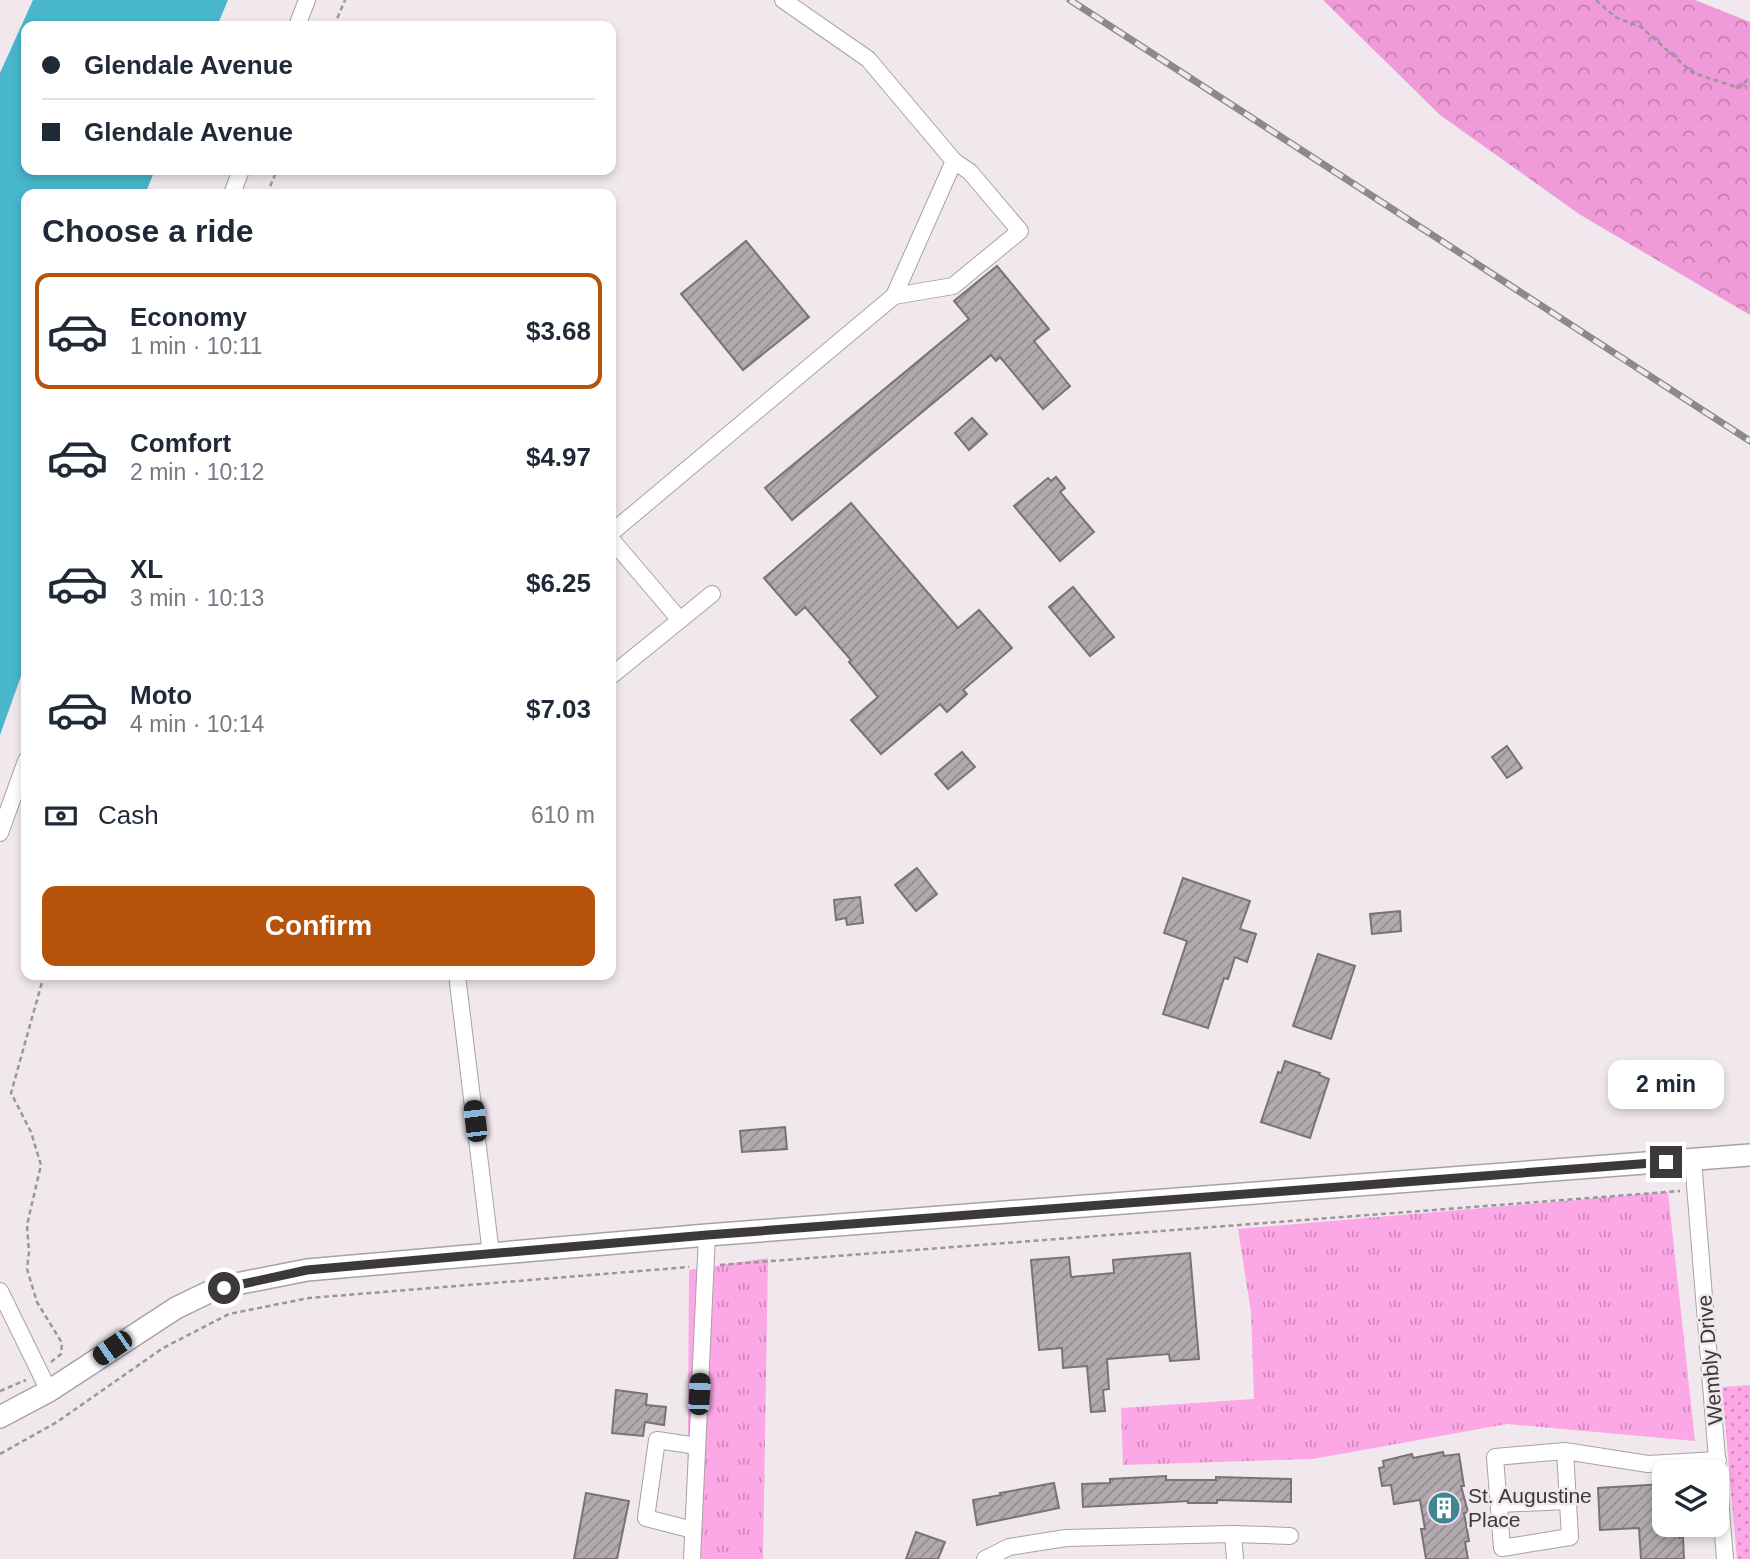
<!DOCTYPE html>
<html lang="en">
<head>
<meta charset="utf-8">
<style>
	:root { --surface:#fff; --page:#f2f2f3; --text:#1f2937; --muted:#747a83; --line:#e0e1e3; --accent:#b45309 }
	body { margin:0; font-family:Helvetica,sans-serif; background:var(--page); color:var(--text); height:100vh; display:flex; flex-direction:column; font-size:26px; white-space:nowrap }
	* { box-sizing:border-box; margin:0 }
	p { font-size:23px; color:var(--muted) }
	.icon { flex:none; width:38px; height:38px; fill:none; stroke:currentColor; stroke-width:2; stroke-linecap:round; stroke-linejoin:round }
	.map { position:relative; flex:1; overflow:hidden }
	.side { position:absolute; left:21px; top:189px; width:595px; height:791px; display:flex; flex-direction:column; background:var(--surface); border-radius:14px; box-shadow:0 4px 10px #0003 }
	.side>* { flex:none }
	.hud { position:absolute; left:21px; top:21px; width:595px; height:154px; border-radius:14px; box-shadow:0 4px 10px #0003; display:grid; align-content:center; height:154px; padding:0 21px; background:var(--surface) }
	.tools { position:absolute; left:1652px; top:1460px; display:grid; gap:14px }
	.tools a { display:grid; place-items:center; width:77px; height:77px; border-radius:14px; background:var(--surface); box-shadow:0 4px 10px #0003; font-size:35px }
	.end { position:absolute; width:32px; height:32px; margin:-16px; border:9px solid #3c393b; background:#fff; box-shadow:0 0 0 4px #fff }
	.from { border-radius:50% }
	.bubble { position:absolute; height:49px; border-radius:14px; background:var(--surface); box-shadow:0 4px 10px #0003; font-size:23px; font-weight:800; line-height:49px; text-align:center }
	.car { position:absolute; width:21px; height:42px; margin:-21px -10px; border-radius:9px; box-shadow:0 0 5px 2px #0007; background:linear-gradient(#222 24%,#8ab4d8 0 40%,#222 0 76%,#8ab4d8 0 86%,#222 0) }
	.hud b { display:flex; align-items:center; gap:24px; height:66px; font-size:26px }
	.hud b+b { border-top:2px solid var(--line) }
	.hud i { width:18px; height:18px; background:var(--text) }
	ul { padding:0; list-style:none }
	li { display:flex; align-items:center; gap:21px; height:116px; margin:0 14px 10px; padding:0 7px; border:4px solid transparent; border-radius:14px }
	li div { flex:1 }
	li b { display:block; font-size:26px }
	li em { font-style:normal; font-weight:800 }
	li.selected { border-color:var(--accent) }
	li>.icon { width:63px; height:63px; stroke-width:1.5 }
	h2 { padding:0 21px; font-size:32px; line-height:84px }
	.pay { display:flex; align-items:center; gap:18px; height:77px; padding:0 21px; font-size:26px }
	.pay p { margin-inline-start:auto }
	.action { display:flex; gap:14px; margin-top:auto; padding:14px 21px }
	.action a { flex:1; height:80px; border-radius:14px; background:var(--accent); color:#fff; font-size:28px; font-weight:800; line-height:80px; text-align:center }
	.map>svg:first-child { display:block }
	.grass { fill:url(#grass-tufts) }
	.forest { fill:url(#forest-crowns) }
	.park { fill:url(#park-dots) }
	.water { fill:#48b6cd }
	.building { fill:url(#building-hatch); stroke:#797277; stroke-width:2 }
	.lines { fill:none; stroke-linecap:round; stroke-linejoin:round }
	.minor-casing { stroke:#a8a1a6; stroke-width:18 }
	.major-casing { stroke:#a8a1a6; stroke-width:24 }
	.path { stroke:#9b9699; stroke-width:2.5; stroke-dasharray:5 3.5; stroke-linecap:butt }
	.minor { stroke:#fff; stroke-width:16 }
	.major { stroke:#fff; stroke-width:21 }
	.rail-casing { stroke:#8d888b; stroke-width:7 }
	.rail { stroke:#f0e8ed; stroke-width:4.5; stroke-dasharray:13; stroke-linecap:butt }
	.route { stroke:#3c393b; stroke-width:9 }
	.labels { text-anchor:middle; stroke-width:5; stroke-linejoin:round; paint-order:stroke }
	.street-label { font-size:21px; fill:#3c393b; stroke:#f0e8ed }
	.poi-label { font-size:21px; fill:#3c393b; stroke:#f0e8ed; text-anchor:start }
</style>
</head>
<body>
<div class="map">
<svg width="1750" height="1559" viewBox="0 0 1750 1559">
	<defs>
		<pattern id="grass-tufts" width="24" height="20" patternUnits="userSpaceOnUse" patternTransform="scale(1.75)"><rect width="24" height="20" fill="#fda8e6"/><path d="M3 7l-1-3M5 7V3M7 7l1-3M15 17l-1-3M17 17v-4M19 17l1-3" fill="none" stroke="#ce8abc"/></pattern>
		<pattern id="forest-crowns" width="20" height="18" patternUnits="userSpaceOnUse" patternTransform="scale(1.75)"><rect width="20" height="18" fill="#f09ad9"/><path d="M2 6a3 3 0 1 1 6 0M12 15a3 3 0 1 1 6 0" fill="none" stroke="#c47fb1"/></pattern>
		<pattern id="park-dots" width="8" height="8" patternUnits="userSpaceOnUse" patternTransform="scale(1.75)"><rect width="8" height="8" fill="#fda8e6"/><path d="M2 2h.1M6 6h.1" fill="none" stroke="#ce8abc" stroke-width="1.8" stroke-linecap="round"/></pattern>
		<pattern id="building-hatch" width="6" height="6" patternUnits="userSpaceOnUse" patternTransform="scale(1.75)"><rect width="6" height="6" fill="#b2aaaf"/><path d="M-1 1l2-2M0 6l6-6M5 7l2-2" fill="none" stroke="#928b90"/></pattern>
	</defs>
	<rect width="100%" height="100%" fill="#f0e8ed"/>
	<g class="grass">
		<path d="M1668,1192L1695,1441L1507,1424L1313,1459L1123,1465L1121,1408L1254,1399L1251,1312L1238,1229Z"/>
		<path d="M768,1258L763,1559H687L689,1270Z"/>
	</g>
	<path class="forest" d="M1323,0H1695L1750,22V315L1579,214L1440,115Z"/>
	<path class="park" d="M1750,1385V1559H1737L1722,1387Z"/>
	<path class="water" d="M33,0H228L217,26H26V170H155L145,194H26V662L0,735V73Z"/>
	<g class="building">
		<path d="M746,241L809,317L743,370L681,294Z"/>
		<path d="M997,266L1049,329L1034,341L1070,386L1043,409L1000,357L996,361L991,355L792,520L765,488L969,319L954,301Z"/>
		<path d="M972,418L987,434L969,450L955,433Z"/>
		<path d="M1056,477L1065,488L1060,492L1094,532L1060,561L1014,506L1048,478L1051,481Z"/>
		<path d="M851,503L958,628L979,610L1012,648L963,690L967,694L947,712L940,704L881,754L851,720L878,697L849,662L851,660L805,607L796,615L764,578Z"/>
		<path d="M1073,587L1114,637L1090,656L1049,607Z"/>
		<path d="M1507,746L1522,768L1507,778L1492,757Z"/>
		<path d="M962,752L975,767L948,789L935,774Z"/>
		<path d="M917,868L937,894L916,911L895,885Z"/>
		<path d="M1183,878L1250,901L1240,929L1256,934L1247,962L1235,957L1228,979L1224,978L1208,1028L1163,1014L1187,941L1164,933Z"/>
		<path d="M860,897L863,923L847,925L846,918L836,920L834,900Z"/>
		<path d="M1400,911L1401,931L1372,934L1370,914Z"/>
		<path d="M1318,954L1355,966L1331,1039L1293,1026Z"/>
		<path d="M1285,1061L1320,1073L1319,1075L1329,1079L1310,1138L1261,1122L1278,1072L1281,1073Z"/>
		<path d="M785,1127L787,1149L742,1152L740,1131Z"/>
		<path d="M1190,1253L1199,1359L1170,1361L1169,1354L1107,1359L1109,1389L1103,1390L1105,1411L1091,1412L1087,1366L1063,1368L1062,1348L1039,1350L1031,1260L1069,1257L1071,1277L1114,1273L1113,1260Z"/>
		<path d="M616,1390L647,1394L646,1405L666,1407L664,1425L645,1422L643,1436L612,1433Z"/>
		<path d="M1443,1452L1444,1456L1459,1454L1464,1486H1461L1468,1512L1464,1513L1469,1541L1465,1542L1468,1559H1426L1421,1529H1425L1420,1500L1394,1504L1391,1485L1382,1486L1379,1468L1384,1467L1383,1461L1412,1454L1413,1458Z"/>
		<path d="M1166,1476V1480H1216V1477L1291,1479V1502L1217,1500V1503H1188V1501L1083,1507L1082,1484L1110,1483V1479Z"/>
		<path d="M1054,1483L1059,1508L977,1525L973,1500L1001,1495L1000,1493Z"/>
		<path d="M1664,1484V1524H1678L1679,1538L1683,1537L1684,1559H1641L1639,1528L1600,1530L1598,1488Z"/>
		<path d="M586,1493L629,1501L617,1559H574Z"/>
		<path d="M916,1532L945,1542L938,1559H906Z"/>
	</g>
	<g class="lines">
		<defs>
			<g id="minor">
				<path d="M297,26L307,0"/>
				<path d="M232,194L241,170"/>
				<path d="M894,296L953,286L1020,231L970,172L954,161"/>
				<path d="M611,533L894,296L954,161L868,59L783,0"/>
				<path d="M611,539L680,620"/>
				<path d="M611,676L712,594"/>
				<path d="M0,833L26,761"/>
				<path d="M457,975L491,1254"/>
				<path d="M1693,1160L1725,1559"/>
				<path d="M0,1291L49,1391"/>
				<path d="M1565,1451L1570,1537L1502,1548L1495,1457L1565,1451L1648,1464L1718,1460"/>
				<path d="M1499,1504L1568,1501"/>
				<path d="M693,1530L646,1518L657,1440L697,1446"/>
				<path d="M1233,1534L1235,1559"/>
				<path d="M692,1559L707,1235"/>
				<path d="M985,1559L1009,1547L1066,1538L1233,1534L1290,1536"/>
			</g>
			<path id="major" d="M0,1417L49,1391L176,1308L207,1293L241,1283L307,1270L707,1235L1750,1155"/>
		</defs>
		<use href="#minor" class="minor-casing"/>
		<use href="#major" class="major-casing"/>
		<g class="path">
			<path d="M1596,0L1615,17L1641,27L1693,73L1739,88L1750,77"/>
			<path d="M334,26L345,0"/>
			<path d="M267,194L277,170"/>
			<path d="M44,975L11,1093L31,1132L41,1165L27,1225L29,1252L27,1269L37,1302L62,1343L61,1354L51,1362"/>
			<path d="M720,1265L1680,1191"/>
			<path d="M0,1391L26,1380"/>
			<path d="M0,1454L57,1422L163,1348L229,1314L309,1298L689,1267"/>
		</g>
		<use href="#minor" class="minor"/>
		<use href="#major" class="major"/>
		<defs>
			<path id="rail" d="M1070,0L1750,441"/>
		</defs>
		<use href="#rail" class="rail-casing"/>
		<use href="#rail" class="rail"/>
	</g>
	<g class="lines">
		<path class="route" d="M224,1288L307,1270L464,1256L707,1235L1666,1162"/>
	</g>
	<defs>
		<symbol id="building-disc" viewBox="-11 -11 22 22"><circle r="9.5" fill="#418593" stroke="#f0e8ed"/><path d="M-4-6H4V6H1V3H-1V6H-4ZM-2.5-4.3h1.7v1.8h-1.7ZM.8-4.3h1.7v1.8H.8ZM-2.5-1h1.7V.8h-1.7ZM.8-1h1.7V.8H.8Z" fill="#fff"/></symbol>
	</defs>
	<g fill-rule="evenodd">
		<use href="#building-disc" x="1425" y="1489" width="38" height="38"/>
	</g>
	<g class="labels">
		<g class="street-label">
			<text transform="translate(1710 1360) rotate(-95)" y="7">Wembly Drive</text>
		</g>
		<g class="poi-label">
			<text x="1468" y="1503">St. Augustine<tspan x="1468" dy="24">Place</tspan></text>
		</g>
	</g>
</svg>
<div class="tools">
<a><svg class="icon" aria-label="layers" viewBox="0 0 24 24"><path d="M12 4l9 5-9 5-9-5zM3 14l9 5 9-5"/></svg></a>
</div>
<i class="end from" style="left:224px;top:1288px"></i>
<i class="end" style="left:1666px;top:1162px"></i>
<div class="bubble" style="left:1608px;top:1060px;width:116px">2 min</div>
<i class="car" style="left:475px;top:1121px;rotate:353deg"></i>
<i class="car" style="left:112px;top:1348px;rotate:235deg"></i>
<i class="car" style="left:699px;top:1394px;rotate:3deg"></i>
<div class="hud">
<b><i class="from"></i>Glendale Avenue</b>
<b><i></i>Glendale Avenue</b>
</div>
<section class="side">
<h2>Choose a ride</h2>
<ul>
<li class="selected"><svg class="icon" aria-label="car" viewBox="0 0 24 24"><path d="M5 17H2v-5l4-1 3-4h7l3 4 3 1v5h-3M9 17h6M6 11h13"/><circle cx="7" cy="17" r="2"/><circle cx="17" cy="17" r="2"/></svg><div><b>Economy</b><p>1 min · 10:11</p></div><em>$3.68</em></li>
<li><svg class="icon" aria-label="car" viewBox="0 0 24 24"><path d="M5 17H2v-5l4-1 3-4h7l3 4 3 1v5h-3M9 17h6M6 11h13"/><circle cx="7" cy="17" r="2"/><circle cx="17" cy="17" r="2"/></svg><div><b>Comfort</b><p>2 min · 10:12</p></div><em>$4.97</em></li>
<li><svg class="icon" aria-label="car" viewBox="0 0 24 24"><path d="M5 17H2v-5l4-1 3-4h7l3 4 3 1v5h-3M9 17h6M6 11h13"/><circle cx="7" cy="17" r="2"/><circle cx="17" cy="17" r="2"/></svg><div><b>XL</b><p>3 min · 10:13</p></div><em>$6.25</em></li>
<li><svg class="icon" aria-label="car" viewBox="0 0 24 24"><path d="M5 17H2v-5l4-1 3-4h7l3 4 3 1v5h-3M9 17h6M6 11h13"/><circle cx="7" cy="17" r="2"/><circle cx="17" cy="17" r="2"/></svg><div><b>Moto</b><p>4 min · 10:14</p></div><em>$7.03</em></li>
</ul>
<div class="pay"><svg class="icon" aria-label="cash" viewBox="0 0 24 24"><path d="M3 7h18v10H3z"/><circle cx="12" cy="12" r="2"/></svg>Cash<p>610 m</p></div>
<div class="action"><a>Confirm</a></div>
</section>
</div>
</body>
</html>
